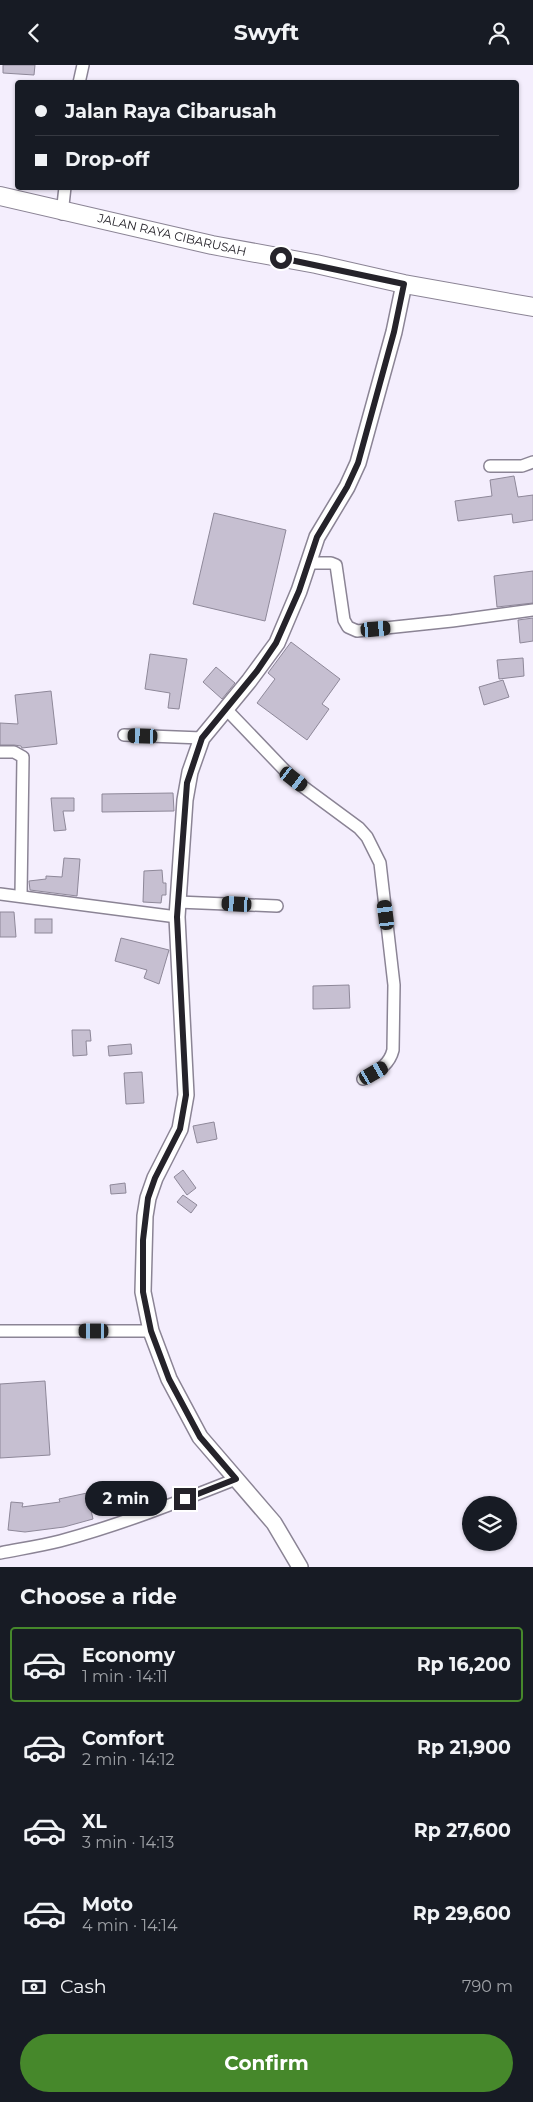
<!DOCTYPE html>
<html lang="en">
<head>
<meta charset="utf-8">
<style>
	:root { --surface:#171b24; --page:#242831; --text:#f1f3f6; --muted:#9ea1a6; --line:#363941; --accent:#46882b }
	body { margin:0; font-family:Montserrat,sans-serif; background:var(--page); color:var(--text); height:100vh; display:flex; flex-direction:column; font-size:19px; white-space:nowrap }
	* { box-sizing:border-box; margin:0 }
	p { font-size:16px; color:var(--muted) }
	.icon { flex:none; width:28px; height:28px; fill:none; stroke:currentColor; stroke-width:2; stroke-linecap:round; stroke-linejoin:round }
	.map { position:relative; height:1502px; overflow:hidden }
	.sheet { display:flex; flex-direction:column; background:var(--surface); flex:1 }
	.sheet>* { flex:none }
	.banner { position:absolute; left:15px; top:15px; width:504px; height:110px; border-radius:5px; box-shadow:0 1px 4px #0004; display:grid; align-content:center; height:110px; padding:0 20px; background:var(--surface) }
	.buttons { position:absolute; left:462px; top:1431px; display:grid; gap:10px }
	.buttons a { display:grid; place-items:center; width:55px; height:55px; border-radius:50%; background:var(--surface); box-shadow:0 1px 4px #0004; font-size:25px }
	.end { position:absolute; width:22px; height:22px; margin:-11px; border:6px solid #25232a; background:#fff; box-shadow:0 0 0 2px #fff }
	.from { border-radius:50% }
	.bubble { position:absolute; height:35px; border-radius:18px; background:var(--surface); box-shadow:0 1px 4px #0004; font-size:16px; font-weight:700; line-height:35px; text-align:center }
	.car { position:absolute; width:15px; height:30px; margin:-15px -8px; border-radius:6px; box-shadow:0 0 4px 1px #0007; background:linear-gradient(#222 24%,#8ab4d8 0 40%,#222 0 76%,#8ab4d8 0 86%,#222 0) }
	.banner b { display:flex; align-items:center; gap:18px; height:48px; font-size:19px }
	.banner b+b { border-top:1px solid var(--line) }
	.banner i { width:12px; height:12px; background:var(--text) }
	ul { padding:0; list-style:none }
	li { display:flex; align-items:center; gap:15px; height:75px; margin:0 10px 8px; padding:0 10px; border:2px solid transparent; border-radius:5px }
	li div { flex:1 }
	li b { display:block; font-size:19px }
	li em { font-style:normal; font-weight:700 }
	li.on { border-color:var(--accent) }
	li>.icon { width:45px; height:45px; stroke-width:1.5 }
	h2 { padding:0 20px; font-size:22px; line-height:60px }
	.pay { display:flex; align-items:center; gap:12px; height:55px; padding:0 20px; font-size:19px }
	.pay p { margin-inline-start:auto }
	.cta { display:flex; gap:10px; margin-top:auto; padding:10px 20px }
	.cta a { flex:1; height:58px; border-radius:30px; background:var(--accent); color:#fff; font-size:20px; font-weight:700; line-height:58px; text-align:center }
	header { display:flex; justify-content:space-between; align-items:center; height:65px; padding:0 20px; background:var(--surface); font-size:22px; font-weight:700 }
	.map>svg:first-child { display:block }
	.building { fill:#c6bfd1; stroke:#8e8899 }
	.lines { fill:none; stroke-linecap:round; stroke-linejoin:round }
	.street-casing { stroke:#8b8495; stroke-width:14 }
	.secondary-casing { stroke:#8b8495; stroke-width:18 }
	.primary-casing { stroke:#8b8495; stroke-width:20 }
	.street { stroke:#fff; stroke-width:11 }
	.secondary { stroke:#fff; stroke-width:15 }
	.primary { stroke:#fff; stroke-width:18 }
	.route { stroke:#25232a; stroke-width:6 }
	.labels { text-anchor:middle; stroke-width:4.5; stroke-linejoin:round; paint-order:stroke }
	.street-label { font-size:12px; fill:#25232a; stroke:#fff }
</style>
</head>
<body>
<header><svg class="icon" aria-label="back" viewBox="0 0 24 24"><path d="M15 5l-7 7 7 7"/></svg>Swyft<svg class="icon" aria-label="person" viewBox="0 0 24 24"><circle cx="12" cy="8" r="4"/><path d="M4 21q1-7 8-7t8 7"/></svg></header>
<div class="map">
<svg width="533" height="1502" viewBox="0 0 533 1502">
	<rect width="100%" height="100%" fill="#f4eefd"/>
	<g class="building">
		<path d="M3,0H35L34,10L3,8Z"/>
		<path d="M514,411L518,432L533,430V455L513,458L512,449L458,456L455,436L492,431L490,415Z"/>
		<path d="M214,448L286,465L265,556L193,539Z"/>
		<path d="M533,506V538L497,542L494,511Z"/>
		<path d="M533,553V576L520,578L518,555Z"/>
		<path d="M291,577L340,614L322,639L329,644L307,675L257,638L275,614L268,608Z"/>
		<path d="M150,589L187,594L179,644L168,643L170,628L145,624Z"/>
		<path d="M523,593L524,611L499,614L497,595Z"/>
		<path d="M216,602L235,618L222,634L203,617Z"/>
		<path d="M503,615L509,632L484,640L479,622Z"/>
		<path d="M51,626L57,679L22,683L21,681L14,680H0V658L18,659L15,630Z"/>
		<path d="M173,728L174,746L102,747V729Z"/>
		<path d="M51,733H74V746H63L66,765L54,766Z"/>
		<path d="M64,793L80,794L77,831L30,825L29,816L46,814V811L62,812Z"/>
		<path d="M162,805L163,818H166V830H162L161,838L143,837L144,806Z"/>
		<path d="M0,847H14L16,872H0Z"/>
		<rect x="35" y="854" width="17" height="14"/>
		<path d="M121,873L169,885L159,919L144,913L147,905L115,896Z"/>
		<path d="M349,920L350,943L313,944V921Z"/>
		<path d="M72,965H90L91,976H86L87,990L73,991Z"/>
		<path d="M131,979L132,989L109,991L108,981Z"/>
		<path d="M142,1007L144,1038L126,1039L124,1008Z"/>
		<path d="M214,1057L217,1074L197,1078L193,1061Z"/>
		<path d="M183,1105L196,1123L187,1130L174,1112Z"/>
		<path d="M125,1118L126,1128L111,1129L110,1120Z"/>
		<path d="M183,1130L197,1140L191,1148L177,1137Z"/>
		<path d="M45,1316L50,1390L0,1393V1319Z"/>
		<path d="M87,1428L93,1454L64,1462L25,1467L8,1465L11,1437L23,1438L22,1442L60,1437L59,1434Z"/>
	</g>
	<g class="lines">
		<defs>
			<g id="street">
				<path d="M79,18L83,0"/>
				<path d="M62,149L65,122"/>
				<path d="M490,401H522L533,397"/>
				<path d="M308,498H331L336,500L344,555L348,562L357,566L452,556L533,545"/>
				<path d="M226,644L294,715L359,763L367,772L380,798L394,920L393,985C389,1001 377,1006 363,1014"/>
				<path d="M124,670L202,673"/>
				<path d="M0,687H14L23,692L21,831"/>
				<path d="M0,829L177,852"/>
				<path d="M178,837L277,841"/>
				<path d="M0,1266H151"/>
				<path d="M0,1488C20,1484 40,1481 60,1476C120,1460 178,1437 236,1414"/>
			</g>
			<path id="secondary" d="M300,1502L274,1458L200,1372L169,1314L151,1266L143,1227L145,1151L148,1133L155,1113L180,1064L186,1030L177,852L185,735L190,707L202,673L249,616L277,578L299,526L317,472L347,422L358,398L394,267L404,219"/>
			<path id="primary" d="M0,131L212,180L316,199L404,219L533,242"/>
		</defs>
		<use href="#street" class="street-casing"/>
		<use href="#secondary" class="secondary-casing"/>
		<use href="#primary" class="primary-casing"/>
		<use href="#street" class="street"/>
		<use href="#secondary" class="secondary"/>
		<use href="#primary" class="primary"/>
	</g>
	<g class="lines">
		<path class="route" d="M185,1434L236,1414L200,1372L169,1314L151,1266L143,1227V1175L148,1133L155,1113L180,1064L186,1030L177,852L187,718L202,673L257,606L276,578L299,526L317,472L347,422L358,398L394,267L404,219L281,193"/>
	</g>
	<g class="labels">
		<g class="street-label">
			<text transform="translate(172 170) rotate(13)" y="4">JALAN RAYA CIBARUSAH</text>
		</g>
	</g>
</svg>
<div class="buttons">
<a><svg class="icon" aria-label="layers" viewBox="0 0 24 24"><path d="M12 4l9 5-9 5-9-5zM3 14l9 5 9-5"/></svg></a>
</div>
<i class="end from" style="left:281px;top:193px"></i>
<i class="end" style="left:185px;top:1434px"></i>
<div class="bubble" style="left:85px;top:1416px;width:82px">2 min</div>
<i class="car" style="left:376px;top:564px;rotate:85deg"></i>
<i class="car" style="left:143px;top:671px;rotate:272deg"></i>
<i class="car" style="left:294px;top:714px;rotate:127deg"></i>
<i class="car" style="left:237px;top:839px;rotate:273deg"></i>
<i class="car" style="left:386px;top:850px;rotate:353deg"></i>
<i class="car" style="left:374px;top:1008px;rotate:60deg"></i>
<i class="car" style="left:94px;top:1266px;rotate:270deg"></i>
<div class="banner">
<b><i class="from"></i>Jalan Raya Cibarusah</b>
<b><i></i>Drop-off</b>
</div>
</div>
<section class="sheet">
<h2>Choose a ride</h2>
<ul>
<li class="on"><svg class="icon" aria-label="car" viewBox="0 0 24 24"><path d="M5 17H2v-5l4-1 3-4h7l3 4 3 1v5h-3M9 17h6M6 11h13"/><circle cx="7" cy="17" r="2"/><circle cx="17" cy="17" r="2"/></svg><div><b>Economy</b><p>1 min · 14:11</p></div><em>Rp 16,200</em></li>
<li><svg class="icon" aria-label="car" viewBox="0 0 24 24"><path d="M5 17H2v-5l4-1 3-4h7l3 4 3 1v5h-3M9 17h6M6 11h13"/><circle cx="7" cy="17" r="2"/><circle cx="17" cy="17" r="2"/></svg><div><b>Comfort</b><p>2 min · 14:12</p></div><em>Rp 21,900</em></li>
<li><svg class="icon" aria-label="car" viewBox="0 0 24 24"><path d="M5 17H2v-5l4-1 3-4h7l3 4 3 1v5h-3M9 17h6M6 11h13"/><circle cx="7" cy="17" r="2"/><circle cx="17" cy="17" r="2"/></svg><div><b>XL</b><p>3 min · 14:13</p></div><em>Rp 27,600</em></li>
<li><svg class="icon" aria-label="car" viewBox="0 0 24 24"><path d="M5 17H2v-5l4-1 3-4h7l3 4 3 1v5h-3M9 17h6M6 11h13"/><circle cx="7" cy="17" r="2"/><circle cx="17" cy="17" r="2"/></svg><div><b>Moto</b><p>4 min · 14:14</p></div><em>Rp 29,600</em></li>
</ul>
<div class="pay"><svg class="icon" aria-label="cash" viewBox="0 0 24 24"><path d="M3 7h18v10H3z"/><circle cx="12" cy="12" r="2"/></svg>Cash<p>790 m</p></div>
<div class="cta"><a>Confirm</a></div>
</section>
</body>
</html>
